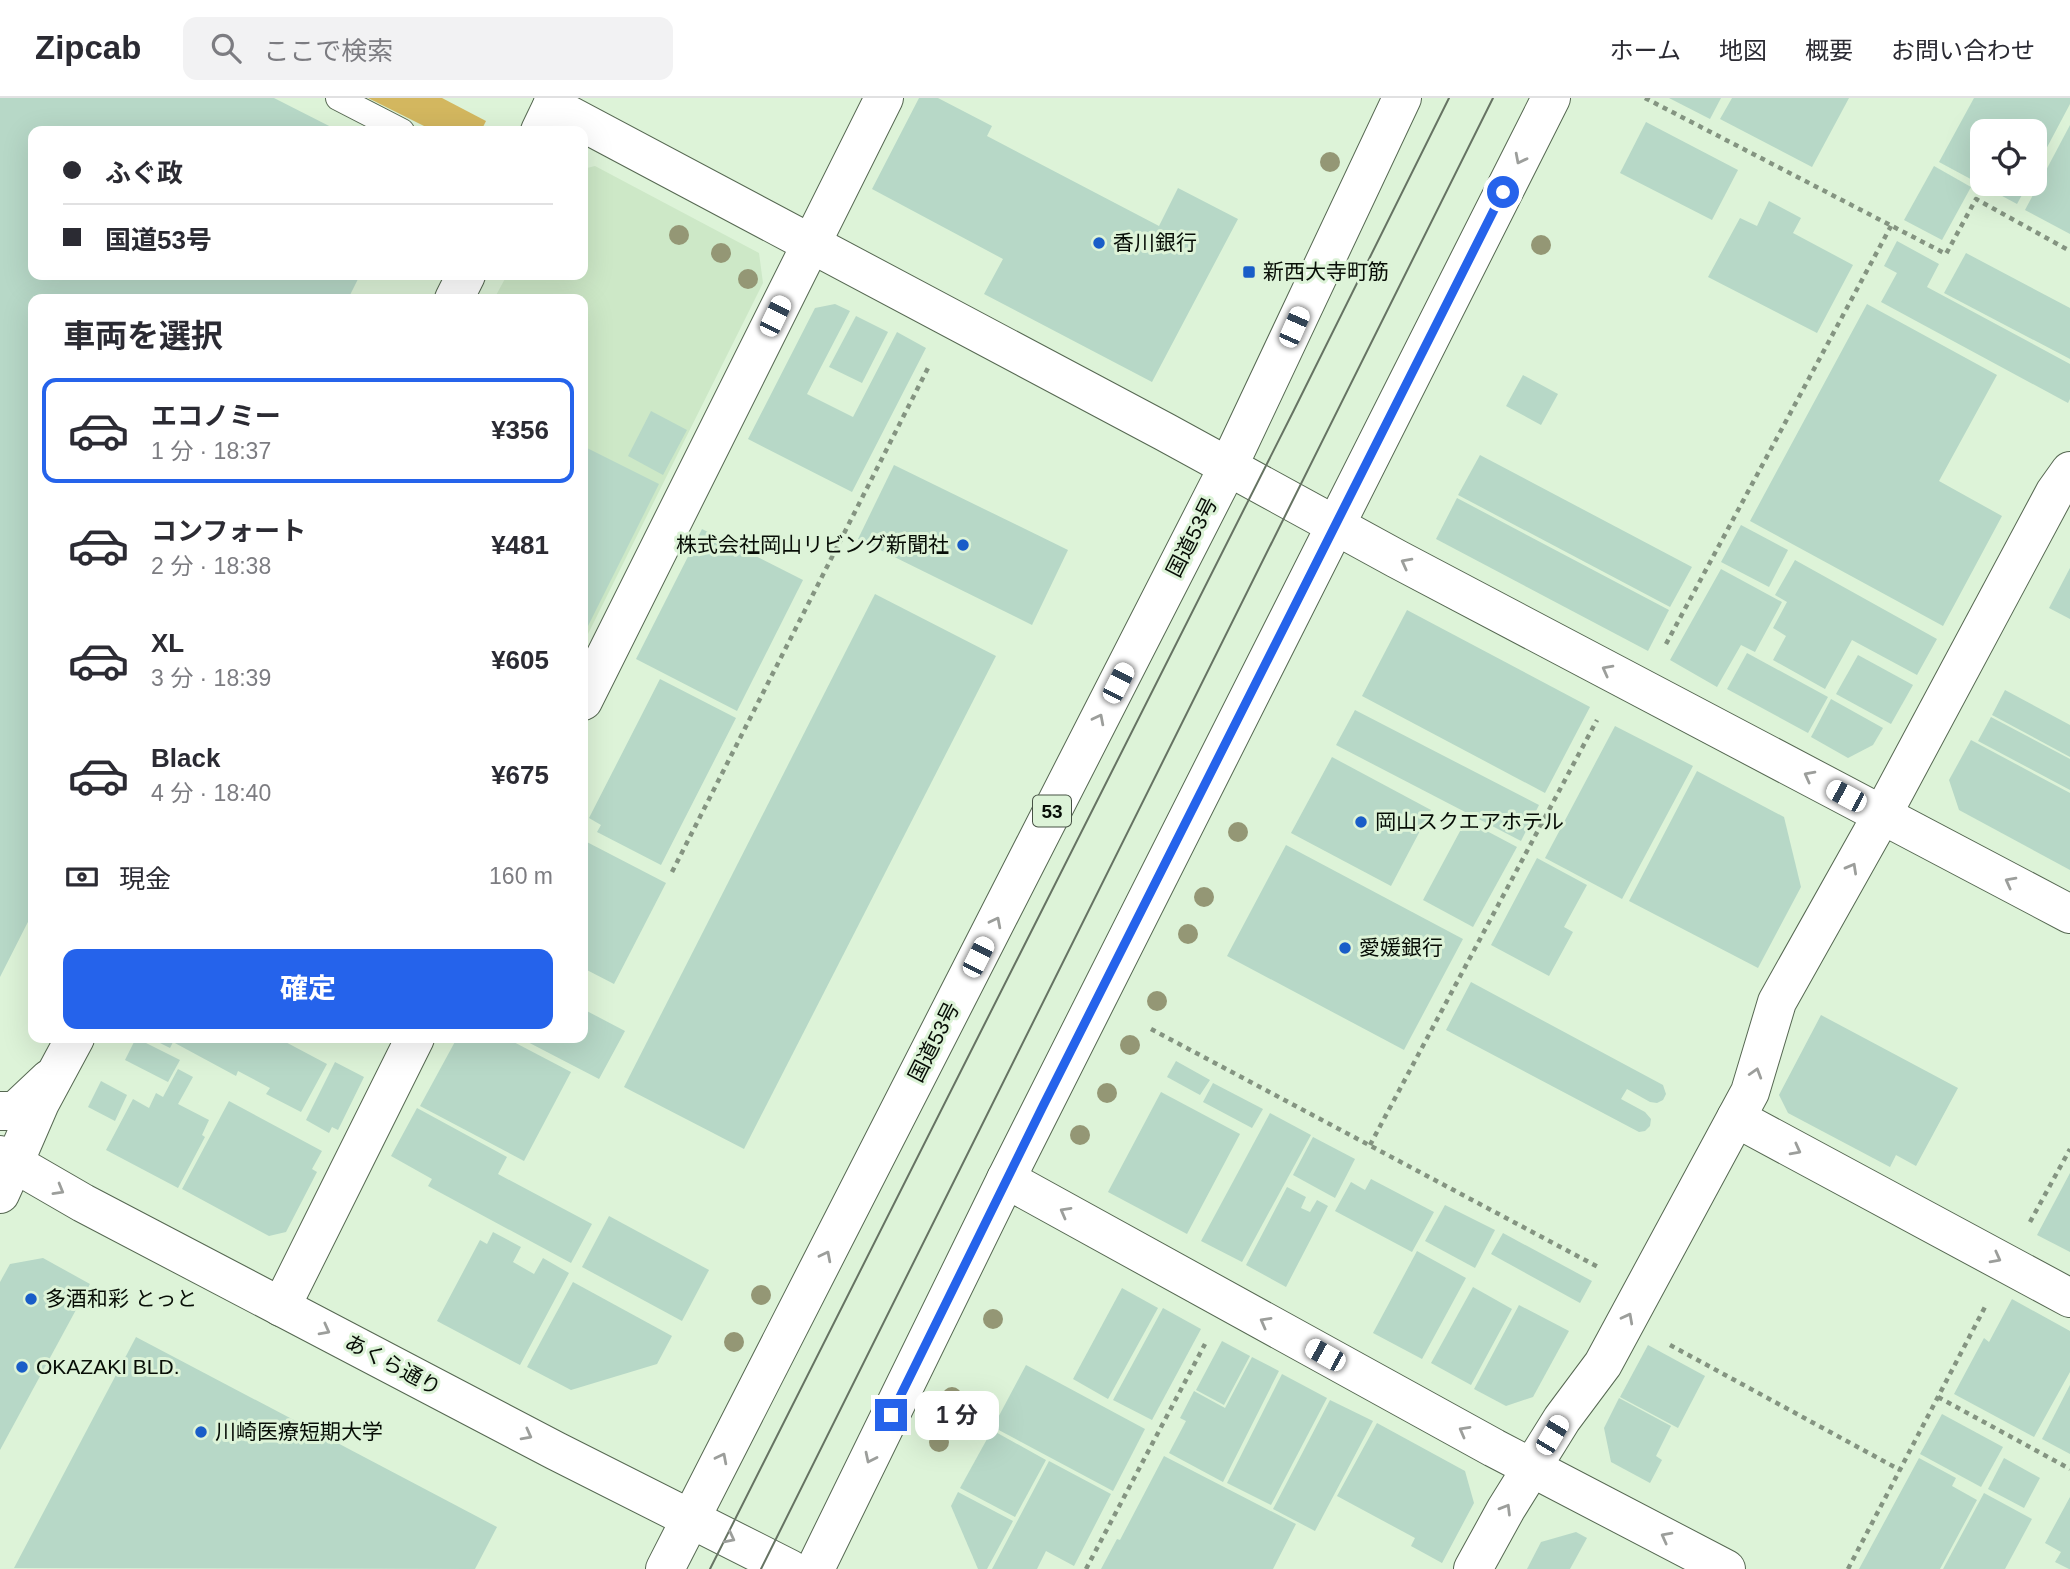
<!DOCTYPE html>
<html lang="ja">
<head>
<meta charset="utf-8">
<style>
	:root { --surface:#fff; --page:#f2f2f3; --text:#2b2b33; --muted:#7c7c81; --line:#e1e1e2; --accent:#2563eb }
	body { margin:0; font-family:Arial,"Noto Sans JP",sans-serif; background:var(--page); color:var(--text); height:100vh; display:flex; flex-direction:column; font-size:26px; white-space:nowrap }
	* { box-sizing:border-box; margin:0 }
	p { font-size:23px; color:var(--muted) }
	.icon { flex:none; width:38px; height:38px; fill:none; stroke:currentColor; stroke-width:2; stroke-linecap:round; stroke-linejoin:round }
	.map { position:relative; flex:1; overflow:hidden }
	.drawer { position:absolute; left:28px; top:196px; width:560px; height:749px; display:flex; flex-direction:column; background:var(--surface); border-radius:14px; box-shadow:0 7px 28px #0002 }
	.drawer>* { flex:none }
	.banner { position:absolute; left:28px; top:28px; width:560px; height:154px; border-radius:14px; box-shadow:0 7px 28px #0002; display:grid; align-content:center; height:154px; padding:0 35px; background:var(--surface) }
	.buttons { position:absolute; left:1970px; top:21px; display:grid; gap:14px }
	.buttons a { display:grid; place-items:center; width:77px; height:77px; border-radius:14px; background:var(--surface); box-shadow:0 7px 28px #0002; font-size:35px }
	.end { position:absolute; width:32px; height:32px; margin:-16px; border:9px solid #2563eb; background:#fff; box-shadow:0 0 0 4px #fff }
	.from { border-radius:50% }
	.bubble { position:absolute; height:49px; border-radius:14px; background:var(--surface); box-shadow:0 7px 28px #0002; font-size:23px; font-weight:700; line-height:49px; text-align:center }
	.car { position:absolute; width:21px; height:42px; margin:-21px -10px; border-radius:9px; box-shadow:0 0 5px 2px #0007; background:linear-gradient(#fff 24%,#345 0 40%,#fff 0 76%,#345 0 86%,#fff 0) }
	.banner b { display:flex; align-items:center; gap:24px; height:66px; font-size:26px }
	.banner b+b { border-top:2px solid var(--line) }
	.banner i { width:18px; height:18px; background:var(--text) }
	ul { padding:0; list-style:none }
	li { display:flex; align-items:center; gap:21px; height:105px; margin:0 14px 10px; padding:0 21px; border:4px solid transparent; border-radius:14px }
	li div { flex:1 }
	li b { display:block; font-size:26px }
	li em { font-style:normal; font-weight:700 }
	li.current { border-color:var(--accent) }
	li>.icon { width:63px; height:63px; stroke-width:1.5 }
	h2 { padding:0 35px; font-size:32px; line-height:84px }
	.pay { display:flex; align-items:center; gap:18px; height:77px; padding:0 35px; font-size:26px }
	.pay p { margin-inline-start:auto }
	.action { display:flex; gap:14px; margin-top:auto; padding:14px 35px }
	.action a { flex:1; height:80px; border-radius:14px; background:var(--accent); color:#fff; font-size:28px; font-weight:700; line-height:80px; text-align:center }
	header { display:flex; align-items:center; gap:42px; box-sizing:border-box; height:98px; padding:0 35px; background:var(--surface); border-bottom:2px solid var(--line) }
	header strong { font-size:33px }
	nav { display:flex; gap:38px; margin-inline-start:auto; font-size:24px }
	.search { width:490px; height:63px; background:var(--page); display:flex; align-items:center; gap:18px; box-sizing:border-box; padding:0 24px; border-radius:14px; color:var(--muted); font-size:26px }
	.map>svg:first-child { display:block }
	.built { fill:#cde8c7 }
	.green { fill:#d3b75f }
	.building { fill:#b7d8c7 }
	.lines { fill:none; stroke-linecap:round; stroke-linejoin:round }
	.lane-casing { stroke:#566852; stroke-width:26 }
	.street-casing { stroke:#566852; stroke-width:40 }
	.secondary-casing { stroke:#566852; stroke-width:40 }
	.highway-casing { stroke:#566852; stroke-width:40 }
	.path { stroke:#849481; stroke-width:4.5; stroke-dasharray:5 5; stroke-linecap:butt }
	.lane { stroke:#fff; stroke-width:24 }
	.street { stroke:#fff; stroke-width:38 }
	.secondary { stroke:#fff; stroke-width:38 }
	.highway { stroke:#fff; stroke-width:38 }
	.tram { stroke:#667363; stroke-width:2 }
	.tree { fill:#949775 }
	.oneway { stroke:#9c9e9b }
	.route { stroke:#2563eb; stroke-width:9 }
	.poi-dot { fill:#195dc8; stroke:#ddf3d8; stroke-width:2.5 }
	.labels { text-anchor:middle; stroke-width:6; stroke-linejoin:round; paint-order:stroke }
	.shield { fill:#ddf3d8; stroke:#475245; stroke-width:2 }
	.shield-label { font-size:19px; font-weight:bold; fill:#070d06 }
	.poi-label { font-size:21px; fill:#070d06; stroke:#ddf3d8; text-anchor:start }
	.street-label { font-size:21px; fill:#070d06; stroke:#ddf3d8 }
</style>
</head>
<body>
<header>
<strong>Zipcab</strong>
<div class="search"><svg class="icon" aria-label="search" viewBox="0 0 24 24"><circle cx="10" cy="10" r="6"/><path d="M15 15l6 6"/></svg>ここで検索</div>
<nav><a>ホーム</a><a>地図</a><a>概要</a><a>お問い合わせ</a></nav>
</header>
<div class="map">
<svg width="2070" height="1471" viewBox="0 0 2070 1471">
	<rect width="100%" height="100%" fill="#ddf3d8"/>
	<path class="built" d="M595,68L759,155L763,185L583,546V201H494L507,177H583V71Z"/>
	<path class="green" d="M368,0H442L486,23L481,33H446L424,28Z"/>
	<g class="building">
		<path d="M0,0H274L339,33H33V177H360L348,201H33V814L0,879Z"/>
		<path d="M919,0H938L992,28L987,38L1159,128L1178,90L1238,121L1152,284L984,196L1003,161L872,91Z"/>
		<path d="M1669,0H1721L1710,21Z"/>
		<path d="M1732,0H1849L1812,69L1720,21Z"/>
		<path d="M1974,0H2070V6L2035,72V33H1983V86H2028L2017,106L1939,64Z"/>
		<path d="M1646,24L1738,72L1712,122L1620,75Z"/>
		<path d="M2070,27V136L2025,112Z"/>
		<path d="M1934,68L1971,89L1942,142L1904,122Z"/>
		<path d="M1769,103L1801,120L1793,135L1853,167L1817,235L1708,179L1740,120L1757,128Z"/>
		<path d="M1897,143L1939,166L1927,189L2070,266V301L2068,305L1881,204L1897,175L1884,168Z"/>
		<path d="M1966,155L2070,210V261L1944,195Z"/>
		<path d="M835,206L850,213L807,296L853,319L897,234L926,250L852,394L748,341L815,210Z"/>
		<path d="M1867,206L1997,277L1939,383L2002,418L1943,528L1750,423Z"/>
		<path d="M856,218L888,234L862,285L829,269Z"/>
		<path d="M1523,277L1558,296L1541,327L1506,308Z"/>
		<path d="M651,313L687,332L663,377L628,358Z"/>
		<path d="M587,350L659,386L583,538V358Z"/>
		<path d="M1480,357L1692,469L1670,509L1458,397Z"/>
		<path d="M894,367L1068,452L1032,527L858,441Z"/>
		<path d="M1457,400L1669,512L1648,553L1436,441Z"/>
		<path d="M1741,427L1788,452L1769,489L1721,464Z"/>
		<path d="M702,431L803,482L737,613L636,561Z"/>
		<path d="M1795,462L1937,541L1917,577L1852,542L1825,591L1773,562L1786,538L1773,530L1787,504L1775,497Z"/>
		<path d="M2070,470V521L2049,510Z"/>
		<path d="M1721,471L1782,504L1755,554L1741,547L1717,589L1670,562Z"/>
		<path d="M875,496L996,558L744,1051L624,989Z"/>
		<path d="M1407,512L1590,609L1545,695L1362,598Z"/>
		<path d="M1747,555L1828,599L1808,635L1727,591Z"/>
		<path d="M1858,557L1913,587L1891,626L1836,596Z"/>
		<path d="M660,581L736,620L661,767L597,734L601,727L589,720Z"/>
		<path d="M2005,592L2070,627V659L1992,617Z"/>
		<path d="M1831,601L1883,630L1873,647L1848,660L1811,639Z"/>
		<path d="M1355,612L1539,707L1521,743L1336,647Z"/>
		<path d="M1991,619L2070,661V692L1978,643Z"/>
		<path d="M1615,628L1693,668L1622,801L1545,760Z"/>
		<path d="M1971,642L2070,695V772L1959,712L1949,682Z"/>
		<path d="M1332,659L1431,712L1391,788L1291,735Z"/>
		<path d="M1697,673L1784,719L1801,789L1758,870L1629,803Z"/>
		<path d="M1466,722L1517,749L1473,829L1423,802Z"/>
		<path d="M583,742L666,785L614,886L583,870Z"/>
		<path d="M1286,747L1463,841L1404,952L1227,858Z"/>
		<path d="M1537,760L1587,787L1564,829L1573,834L1549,878L1491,847Z"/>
		<path d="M1471,884L1663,987L1666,996L1663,1002L1657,1005L1650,1004L1627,991L1621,1001L1645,1014L1651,1021L1650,1028L1645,1033L1639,1034L1446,932Z"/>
		<path d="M583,911L625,933L599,981L520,940H583Z"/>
		<path d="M1821,917L1958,990L1916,1068L1896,1057L1890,1069L1788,1015L1779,997Z"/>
		<path d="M136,940L180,962L168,984L125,962Z"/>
		<path d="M150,940H278L327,966L301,1014L266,996L270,990L238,973L236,978L173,944L170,950Z"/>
		<path d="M457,940H506L571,974L524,1063L420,1008Z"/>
		<path d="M1176,963L1210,982L1200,997L1167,979Z"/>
		<path d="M335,964L364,979L338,1032L332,1029L329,1035L306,1022Z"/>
		<path d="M178,971L193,979L178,1006L209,1022L202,1037L205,1039L178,1090L106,1052L133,1001L149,1010L156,995L163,999Z"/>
		<path d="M101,983L127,997L115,1023L88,1009Z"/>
		<path d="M1213,985L1263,1011L1252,1030L1203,1004Z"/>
		<path d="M1161,994L1240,1036L1187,1136L1108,1094Z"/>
		<path d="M229,1003L322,1053L312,1071L317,1074L286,1134L269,1138L182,1091Z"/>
		<path d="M417,1010L507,1059L498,1076L592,1126L571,1165L428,1088L432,1081L391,1058Z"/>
		<path d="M1270,1015L1311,1037L1242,1164L1201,1143Z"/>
		<path d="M1313,1039L1355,1061L1335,1100L1293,1077Z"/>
		<path d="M2070,1075V1154L2037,1137Z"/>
		<path d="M1371,1081L1434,1114L1412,1154L1335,1113L1351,1084L1365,1092Z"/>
		<path d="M1287,1089L1306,1099L1301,1110L1310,1114L1317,1102L1328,1108L1286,1189L1246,1167Z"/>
		<path d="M1445,1107L1495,1132L1475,1170L1425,1143Z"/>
		<path d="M609,1118L709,1172L682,1223L582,1169Z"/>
		<path d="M493,1134L521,1149L513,1164L534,1176L543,1160L569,1175L520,1267L437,1223L480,1142L487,1146Z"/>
		<path d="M1503,1135L1592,1183L1580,1205L1491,1156Z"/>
		<path d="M1417,1153L1466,1180L1422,1261L1373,1235Z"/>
		<path d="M43,1160L90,1186L0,1352V1184L10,1166Z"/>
		<path d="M573,1184L672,1238L657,1266L571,1292L527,1269Z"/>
		<path d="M1473,1189L1512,1211L1471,1287L1431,1265Z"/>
		<path d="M1122,1190L1158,1210L1108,1301L1073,1281Z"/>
		<path d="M2012,1201L2070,1233V1274L2034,1339L1954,1296L1984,1240L1989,1244Z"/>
		<path d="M1519,1207L1569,1233L1533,1299L1506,1308L1474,1291Z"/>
		<path d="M1163,1210L1201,1231L1152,1322L1113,1302Z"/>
		<path d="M136,1239L497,1429L475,1471L14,1470Z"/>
		<path d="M1222,1243L1250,1258L1224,1307L1196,1292Z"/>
		<path d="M1648,1247L1705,1278L1678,1330L1620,1299Z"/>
		<path d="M1252,1259L1279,1273L1223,1384L1169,1355L1186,1323L1180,1320L1194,1293L1225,1310Z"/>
		<path d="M1026,1267L1145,1331L1113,1393L993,1329Z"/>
		<path d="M1282,1276L1327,1300L1271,1407L1227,1385Z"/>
		<path d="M2070,1287V1356L2042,1341Z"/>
		<path d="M1619,1300L1671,1328L1656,1358L1662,1362L1650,1385L1611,1364L1604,1330Z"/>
		<path d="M1330,1302L1373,1323L1315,1433L1273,1411Z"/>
		<path d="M1942,1316L2003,1349L1981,1389L1920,1356Z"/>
		<path d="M1377,1325L1465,1373L1474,1405L1442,1465L1411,1448L1415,1440L1337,1398Z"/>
		<path d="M992,1332L1046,1362L1015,1419L960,1390Z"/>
		<path d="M1164,1358L1296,1426L1273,1471H1101L1117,1441L1120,1442Z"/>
		<path d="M1919,1360L1956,1380L1952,1388L1977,1402L1940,1471H1859Z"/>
		<path d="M2004,1360L2040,1380L2024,1410L1988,1391Z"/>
		<path d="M1049,1363L1111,1396L1074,1468L1046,1453L1037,1471H992Z"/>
		<path d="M958,1394L1013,1423L987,1471H978L951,1408Z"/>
		<path d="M1984,1395L2032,1421L2005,1471H1943Z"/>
		<path d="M2070,1399V1471H2069L2055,1464L2061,1454L2045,1445Z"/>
		<path d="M1576,1434L1587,1440L1570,1471H1527L1541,1444Z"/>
	</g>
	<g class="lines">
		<defs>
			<path id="lane" d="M338,0L402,33"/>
			<g id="street">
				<path d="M557,0L552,8L1165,334L1397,461L2070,816"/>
				<path d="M583,603L884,0"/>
				<path d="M1736,1020L2070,1200"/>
				<path d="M1006,1081L1494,1350L1726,1471"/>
				<path d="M0,1096L14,1065"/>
				<path d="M281,1209L415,940"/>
				<path d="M1473,1471L1506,1411L1562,1321L1603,1266L1750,994L1777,904L1882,717L2055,394L2070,373"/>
			</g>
			<g id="secondary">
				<path d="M540,33L552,8"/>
				<path d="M454,201L466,177"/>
				<path d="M0,1013H15L49,981"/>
				<path d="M0,1057L83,1105L556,1353L790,1471"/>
				<path d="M14,1065L40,1005L75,940"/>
			</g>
			<g id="highway">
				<path d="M665,1471L1228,369L1402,0"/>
				<path d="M815,1471L1006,1081L1551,0"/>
			</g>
		</defs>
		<use href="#lane" class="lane-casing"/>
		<use href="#street" class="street-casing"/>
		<use href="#secondary" class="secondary-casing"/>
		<use href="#highway" class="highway-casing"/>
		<g class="path">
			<path d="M1645,0L1946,156L1976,101L2070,153"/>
			<path d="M1666,546L1891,128"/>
			<path d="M672,774L930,266"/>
			<path d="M1151,931L1600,1170"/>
			<path d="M1370,1047L1597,622"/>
			<path d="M2030,1124L2070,1051"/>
			<path d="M1670,1247L1900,1372"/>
			<path d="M1938,1299L2070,1371"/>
			<path d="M1086,1471L1205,1246"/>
			<path d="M1848,1471L1985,1209"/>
		</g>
		<use href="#lane" class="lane"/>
		<use href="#street" class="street"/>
		<use href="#secondary" class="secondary"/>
		<use href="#highway" class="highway"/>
		<g class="tram">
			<path d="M710,1471L1294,312L1449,0"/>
			<path d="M761,1471L1493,0"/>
		</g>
	</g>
	<g class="tree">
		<circle cx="1330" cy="64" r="10"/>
		<circle cx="679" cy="137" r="10"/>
		<circle cx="1541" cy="147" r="10"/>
		<circle cx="721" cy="155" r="10"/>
		<circle cx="748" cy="181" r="10"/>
		<circle cx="1238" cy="734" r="10"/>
		<circle cx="1204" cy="799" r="10"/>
		<circle cx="1188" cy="836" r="10"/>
		<circle cx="1157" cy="903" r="10"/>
		<circle cx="1130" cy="947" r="10"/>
		<circle cx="1107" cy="995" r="10"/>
		<circle cx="1080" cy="1037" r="10"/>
		<circle cx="761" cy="1197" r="10"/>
		<circle cx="993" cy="1221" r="10"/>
		<circle cx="734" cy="1244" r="10"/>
		<circle cx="952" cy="1299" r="10"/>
		<circle cx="939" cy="1344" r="10"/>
	</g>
	<defs><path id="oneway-chevron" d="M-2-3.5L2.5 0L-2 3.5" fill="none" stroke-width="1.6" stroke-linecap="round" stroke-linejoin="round" transform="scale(1.75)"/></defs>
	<g class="oneway">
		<use href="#oneway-chevron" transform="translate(1520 61) rotate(117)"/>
		<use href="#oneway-chevron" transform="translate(1406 465) rotate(-152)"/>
		<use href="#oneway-chevron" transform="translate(1607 572) rotate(-152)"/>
		<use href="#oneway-chevron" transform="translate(1099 621) rotate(-63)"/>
		<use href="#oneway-chevron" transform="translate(1809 678) rotate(-152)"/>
		<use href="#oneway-chevron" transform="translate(1852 770) rotate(-61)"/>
		<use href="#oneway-chevron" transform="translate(2010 784) rotate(-152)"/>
		<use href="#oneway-chevron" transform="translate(996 824) rotate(-63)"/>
		<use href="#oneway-chevron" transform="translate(1756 975) rotate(-73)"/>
		<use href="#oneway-chevron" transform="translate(1796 1052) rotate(28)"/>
		<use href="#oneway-chevron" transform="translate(59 1092) rotate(30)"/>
		<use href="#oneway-chevron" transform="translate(1065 1114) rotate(-151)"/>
		<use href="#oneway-chevron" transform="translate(826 1158) rotate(-63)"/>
		<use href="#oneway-chevron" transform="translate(1996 1160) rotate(28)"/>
		<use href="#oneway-chevron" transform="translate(1628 1220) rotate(-62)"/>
		<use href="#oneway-chevron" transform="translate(1265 1224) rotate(-151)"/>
		<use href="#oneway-chevron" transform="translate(325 1232) rotate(28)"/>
		<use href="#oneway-chevron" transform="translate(1464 1333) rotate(-151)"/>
		<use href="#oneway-chevron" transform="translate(527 1337) rotate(28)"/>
		<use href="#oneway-chevron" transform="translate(722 1360) rotate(-63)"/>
		<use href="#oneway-chevron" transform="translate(870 1360) rotate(116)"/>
		<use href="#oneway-chevron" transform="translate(1506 1411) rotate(-59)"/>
		<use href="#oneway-chevron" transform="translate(1666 1439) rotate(-152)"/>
		<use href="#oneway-chevron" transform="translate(730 1440) rotate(27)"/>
	</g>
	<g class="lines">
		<path class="route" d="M891,1317L1043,1008L1503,94"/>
	</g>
	<g class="poi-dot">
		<circle cx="1099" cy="145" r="7"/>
		<rect x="1242" y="167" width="14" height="14" rx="3.5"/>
		<circle cx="963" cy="447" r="7"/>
		<circle cx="1361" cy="724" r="7"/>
		<circle cx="1345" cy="850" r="7"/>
		<circle cx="31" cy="1201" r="7"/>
		<circle cx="22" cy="1269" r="7"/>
		<circle cx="201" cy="1334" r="7"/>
	</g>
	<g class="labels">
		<rect class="shield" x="1033" y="697.5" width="38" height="31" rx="5"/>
		<g class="shield-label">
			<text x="1052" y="720">53</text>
		</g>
		<g class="poi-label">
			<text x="1113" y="152">香川銀行</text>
			<text x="1263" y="181">新西大寺町筋</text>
			<text x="949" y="454" text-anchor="end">株式会社岡山リビング新聞社</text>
			<text x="1375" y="731">岡山スクエアホテル</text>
			<text x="1359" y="857">愛媛銀行</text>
			<text x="45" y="1208">多酒和彩 とっと</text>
			<text x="36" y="1276">OKAZAKI BLD.</text>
			<text x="215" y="1341">川崎医療短期大学</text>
		</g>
		<g class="street-label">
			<text transform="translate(1192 439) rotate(-63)" y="7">国道53号</text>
			<text transform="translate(934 944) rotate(-63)" y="7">国道53号</text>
			<text transform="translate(393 1267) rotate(28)" y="7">あくら通り</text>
		</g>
	</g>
</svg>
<div class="buttons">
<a><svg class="icon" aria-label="locate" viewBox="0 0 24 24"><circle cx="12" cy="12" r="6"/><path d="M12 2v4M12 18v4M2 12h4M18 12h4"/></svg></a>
</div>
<i class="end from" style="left:1503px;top:94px"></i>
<i class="end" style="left:891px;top:1317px"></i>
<div class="bubble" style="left:915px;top:1293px;width:84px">1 分</div>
<i class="car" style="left:775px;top:218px;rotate:26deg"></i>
<i class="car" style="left:1294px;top:229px;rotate:24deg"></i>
<i class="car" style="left:1118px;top:585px;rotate:27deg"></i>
<i class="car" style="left:1846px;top:698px;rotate:298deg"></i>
<i class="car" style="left:978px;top:859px;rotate:27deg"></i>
<i class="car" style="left:1325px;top:1257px;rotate:299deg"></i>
<i class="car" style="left:1552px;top:1337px;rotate:31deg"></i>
<div class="banner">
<b><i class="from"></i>ふぐ政</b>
<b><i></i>国道53号</b>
</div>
<section class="drawer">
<h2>車両を選択</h2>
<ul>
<li class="current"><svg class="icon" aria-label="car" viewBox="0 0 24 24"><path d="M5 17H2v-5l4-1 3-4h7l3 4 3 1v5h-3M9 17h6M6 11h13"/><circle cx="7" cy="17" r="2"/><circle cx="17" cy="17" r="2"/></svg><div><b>エコノミー</b><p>1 分 · 18:37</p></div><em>¥356</em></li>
<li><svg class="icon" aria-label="car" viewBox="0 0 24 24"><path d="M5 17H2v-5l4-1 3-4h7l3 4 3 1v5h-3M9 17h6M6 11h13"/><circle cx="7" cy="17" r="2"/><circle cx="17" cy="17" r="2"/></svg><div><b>コンフォート</b><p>2 分 · 18:38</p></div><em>¥481</em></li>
<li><svg class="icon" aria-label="car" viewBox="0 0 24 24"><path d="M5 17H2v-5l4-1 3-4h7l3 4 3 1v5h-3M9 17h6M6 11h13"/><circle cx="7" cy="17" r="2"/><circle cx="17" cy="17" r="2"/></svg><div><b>XL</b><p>3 分 · 18:39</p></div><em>¥605</em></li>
<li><svg class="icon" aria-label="car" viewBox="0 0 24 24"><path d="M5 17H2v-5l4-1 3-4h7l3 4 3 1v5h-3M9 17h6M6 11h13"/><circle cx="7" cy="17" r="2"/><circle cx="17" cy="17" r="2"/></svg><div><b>Black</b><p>4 分 · 18:40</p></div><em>¥675</em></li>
</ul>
<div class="pay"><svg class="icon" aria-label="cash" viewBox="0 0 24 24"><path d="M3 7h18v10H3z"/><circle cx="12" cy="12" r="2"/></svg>現金<p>160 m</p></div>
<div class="action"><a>確定</a></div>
</section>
</div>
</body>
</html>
